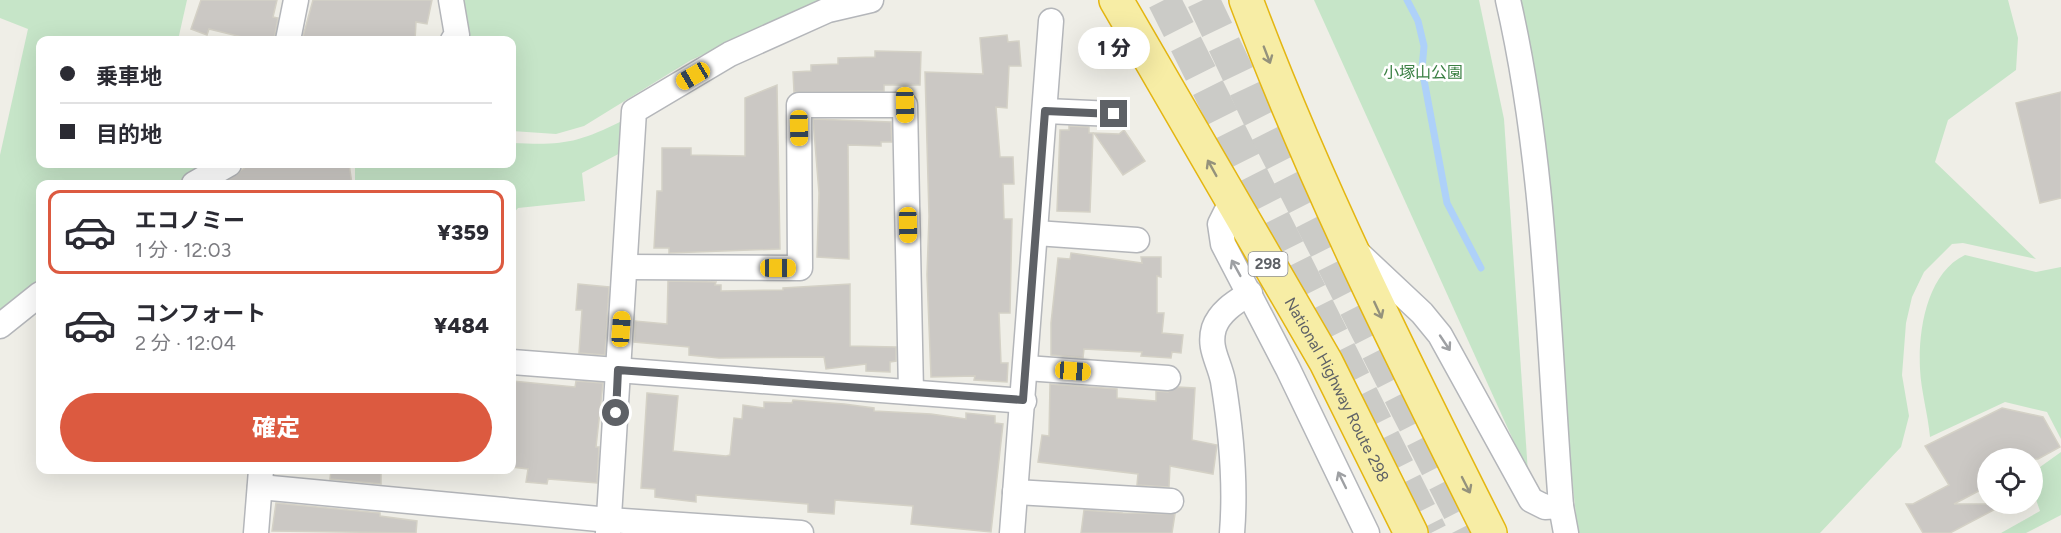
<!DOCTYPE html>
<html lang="ja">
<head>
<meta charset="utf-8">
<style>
	:root { --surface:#fff; --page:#f2f2f3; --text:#2b2b33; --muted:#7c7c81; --line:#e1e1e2; --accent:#dc5a40 }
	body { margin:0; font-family:Figtree,"Noto Sans JP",sans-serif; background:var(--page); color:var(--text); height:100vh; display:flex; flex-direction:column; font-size:22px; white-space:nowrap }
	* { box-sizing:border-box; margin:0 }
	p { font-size:20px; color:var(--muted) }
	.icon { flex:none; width:33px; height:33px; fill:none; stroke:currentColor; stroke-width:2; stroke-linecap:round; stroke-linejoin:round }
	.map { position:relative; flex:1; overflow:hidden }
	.sheet { position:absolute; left:36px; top:180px; width:480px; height:294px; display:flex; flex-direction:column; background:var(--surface); border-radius:12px; box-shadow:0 6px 24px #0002 }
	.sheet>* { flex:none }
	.hud { position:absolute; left:36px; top:36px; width:480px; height:132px; border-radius:12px; box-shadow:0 6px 24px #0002; display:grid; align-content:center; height:132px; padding:0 24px; background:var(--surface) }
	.buttons { position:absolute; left:1977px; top:448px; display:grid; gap:12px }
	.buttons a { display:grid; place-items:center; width:66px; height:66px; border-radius:50%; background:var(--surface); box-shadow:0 6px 24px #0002; font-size:30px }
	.end { position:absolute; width:27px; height:27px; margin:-14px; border:8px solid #5e6166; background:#fff; box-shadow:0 0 0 3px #fff }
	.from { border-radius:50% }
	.bubble { position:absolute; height:42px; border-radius:21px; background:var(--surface); box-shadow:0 6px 24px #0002; font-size:20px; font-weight:800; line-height:42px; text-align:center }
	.car { position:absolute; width:18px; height:36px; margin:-18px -9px; border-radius:8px; box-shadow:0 0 4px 2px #0007; background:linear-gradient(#f5c518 24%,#345 0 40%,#f5c518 0 76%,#345 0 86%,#f5c518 0) }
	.hud b { display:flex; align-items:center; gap:21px; height:57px; font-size:22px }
	.hud b+b { border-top:2px solid var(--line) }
	.hud i { width:15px; height:15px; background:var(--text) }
	ul { padding:10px 0 0; list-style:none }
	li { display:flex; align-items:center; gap:18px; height:84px; margin:0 12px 9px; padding:0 12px; border:3px solid transparent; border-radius:12px }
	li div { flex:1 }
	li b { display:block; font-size:22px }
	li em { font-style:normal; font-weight:800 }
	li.active { border-color:var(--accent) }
	li>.icon { width:54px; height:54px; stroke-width:1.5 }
	.cta { display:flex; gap:12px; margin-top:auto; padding:12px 24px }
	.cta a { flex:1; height:69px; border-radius:36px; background:var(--accent); color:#fff; font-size:24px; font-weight:800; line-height:69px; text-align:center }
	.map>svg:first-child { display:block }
	.green { fill:#c6e5c8 }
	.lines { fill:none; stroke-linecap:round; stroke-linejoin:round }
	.stream { stroke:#aed1f9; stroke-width:7 }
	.building { fill:#cbc8c4; stroke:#d4d1c6; stroke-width:1.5 }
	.motorway-tunnel { stroke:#cbcbc7; stroke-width:33; stroke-dasharray:33 16; stroke-linecap:butt }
	.minor-casing { stroke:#b4b6ba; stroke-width:27 }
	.trunk-casing { stroke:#e4b612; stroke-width:36 }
	.minor { stroke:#fff; stroke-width:24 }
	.trunk { stroke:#f7eda5; stroke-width:33 }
	.oneway { stroke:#94927c }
	.oneway2 { stroke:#9ea0a3 }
	.route { stroke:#5e6166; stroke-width:8 }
	.labels { text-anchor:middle; stroke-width:5; stroke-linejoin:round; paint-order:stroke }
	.shield { fill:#fff; stroke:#8e9094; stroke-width:1.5 }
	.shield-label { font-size:15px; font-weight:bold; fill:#5e6166 }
	.park-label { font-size:16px; fill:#3b8044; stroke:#fff }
	.street-label { font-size:16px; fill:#5e6166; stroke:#fff }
</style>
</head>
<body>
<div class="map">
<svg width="2061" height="533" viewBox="0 0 2061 533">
	<rect width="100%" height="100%" fill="#efeee7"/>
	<g class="green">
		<path d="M0,0H187L178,40H40V164H213L180,184H40V281L0,313V155L28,29L0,18Z"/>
		<path d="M462,0H825V1L691,60L584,126L556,134L512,131V40H465Z"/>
		<path d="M1314,0H1479L1504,119L1528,473Z"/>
		<path d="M1518,0H2008L2018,38L2016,70L1948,120L1935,162L2036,259L1963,243L1952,244L1924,272L1912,297L1906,323L1902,375L1909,416L1901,447L1820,533H1578Z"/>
		<path d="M622,121L628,149L582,173L585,201L518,208L512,215V184H355V164H512V143C563,145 575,144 622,121Z"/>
		<path d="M1965,255L2036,272L2061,267V439L2047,412L2005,402L1930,437C1928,414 1921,391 1920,369C1918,330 1927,273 1965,255Z"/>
		<path d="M2061,452V515L2026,533H2001L2040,511L2033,491V472Z"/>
	</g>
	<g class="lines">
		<path class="stream" d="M1407,0L1418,21L1424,46L1422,69L1447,203L1481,268"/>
	</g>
	<g class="building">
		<path d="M201,0H277L273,17L278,18L274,40H254L209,29L207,35L191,29Z"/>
		<path d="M313,0H432L427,24L416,22L415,40H302Z"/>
		<path d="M1007,35L1008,42L1019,41L1021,66H1009L1007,108L996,107L1000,157H1013L1014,184H1003L1004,219H1012L1010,313H999L1001,363H1008L1007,382L974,380L975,376L931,377L927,275L929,216L925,72L983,74L980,38Z"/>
		<path d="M875,51L921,52L920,85H884V91L794,92L793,72L811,71V65L838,64V58L875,57Z"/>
		<path d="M777,85L780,249L669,253V248H654L657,191H662V148H691V155L745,156V98Z"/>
		<path d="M2061,92V198L2040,203L2016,103Z"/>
		<path d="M813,119L891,122L892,142H881V146L848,145L849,259L817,257L819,193Z"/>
		<path d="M1069,126L1089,127V133H1093L1090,212L1057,211L1060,130H1069Z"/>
		<path d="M1124,130L1145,161L1123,175L1094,133L1119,134Z"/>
		<path d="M250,164H349L352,184H222Z"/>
		<path d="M1071,253L1142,263L1141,257H1161V277L1157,276V313H1164L1162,333L1183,335L1181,353L1172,352L1171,358L1141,356L1142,352L1084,349L1083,358L1051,355V323L1058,258L1070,259Z"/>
		<path d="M668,281L716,282L715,285H721V291L783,290V288L850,284V346L896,347V361L890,362V372L866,371V364L826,369L824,357L719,358L689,355V347L634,342L635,321L667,324Z"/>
		<path d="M578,284L609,287L605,355L579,353L582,310H576Z"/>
		<path d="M512,381L575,387L576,381L603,383L596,447H599L597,483L548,479L547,484L526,482L528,469L512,467Z"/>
		<path d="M1050,384L1117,389V398L1156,401V391L1168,392L1178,387L1195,388L1192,440L1217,445L1213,474L1170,466L1169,487L1137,485L1138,474L1038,462L1042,435L1049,436Z"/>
		<path d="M647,393L678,396L673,451L726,456L730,455L734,418L742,419L743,405L764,408V402L792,403L793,400L844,404L874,408V411L931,414L966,419V413L995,416V423L1003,424L991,532L911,524L913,506L835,500L834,514L808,512V504L696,495V502L655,497V489L641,488Z"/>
		<path d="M2002,408L2043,417L2060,447L2038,459H1988V486L1954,504H2005L1950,533H1923L1906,504H1913L1949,485L1925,446Z"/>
		<path d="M331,470H381V484L330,479Z"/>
		<path d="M276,503L380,513V516L417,521L416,533L272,531Z"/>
		<path d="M1084,510L1123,513L1175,514L1172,533H1081Z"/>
	</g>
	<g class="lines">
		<g class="motorway-tunnel">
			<path d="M1164,0L1431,533"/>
			<path d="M1203,0L1259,118L1470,533"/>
		</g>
		<defs>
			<g id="minor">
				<path d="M451,0L457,35L453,40"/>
				<path d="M1508,0C1546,165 1548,338 1561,506L1566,533"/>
				<path d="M288,40L296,0"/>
				<path d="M1045,111L1114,114"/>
				<path d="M194,184L229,164"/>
				<path d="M1231,202L1220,224L1223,244L1288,369L1367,533"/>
				<path d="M1036,233L1137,240"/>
				<path d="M1358,253L1422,313L1440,335L1531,500L1545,507L1561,506"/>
				<path d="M625,267L800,268L799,105H905L911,392"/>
				<path d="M0,326L40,294"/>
				<path d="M512,362L1024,401"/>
				<path d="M1026,368L1168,378"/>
				<path d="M260,487L609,520L801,533"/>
				<path d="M1015,492L1171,501"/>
				<path d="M256,533L261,470"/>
				<path d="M608,533L634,111L730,54L828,10L871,0"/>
				<path d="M1012,533L1051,21"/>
				<path d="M1232,533C1236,484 1231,430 1223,381C1219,361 1208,348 1214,328C1220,311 1236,302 1250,293"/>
			</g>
			<g id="trunk">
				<path id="s1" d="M1116,0L1326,362L1411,533"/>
				<path d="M1246,0C1315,184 1402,358 1490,533"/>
			</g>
		</defs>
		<use href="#minor" class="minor-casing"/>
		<use href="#trunk" class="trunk-casing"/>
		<use href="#minor" class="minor"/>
		<use href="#trunk" class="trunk"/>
	</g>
	<defs><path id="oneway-shaft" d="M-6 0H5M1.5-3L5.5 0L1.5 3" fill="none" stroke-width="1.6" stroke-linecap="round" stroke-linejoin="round" transform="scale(1.5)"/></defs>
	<g class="oneway">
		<use href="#oneway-shaft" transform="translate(1267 55) rotate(69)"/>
		<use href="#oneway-shaft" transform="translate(1212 168) rotate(-119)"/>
		<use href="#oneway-shaft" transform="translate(1378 310) rotate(65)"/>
		<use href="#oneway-shaft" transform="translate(1466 485) rotate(63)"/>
	</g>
	<g class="oneway2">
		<use href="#oneway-shaft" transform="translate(1236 268) rotate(-119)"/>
		<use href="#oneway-shaft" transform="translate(1445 343) rotate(56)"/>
		<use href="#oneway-shaft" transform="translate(1342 480) rotate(-116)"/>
	</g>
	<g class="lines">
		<path class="route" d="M616,413L618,370L1023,400L1045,111L1114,114"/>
	</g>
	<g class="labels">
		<rect class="shield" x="1248.5" y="252" width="39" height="24" rx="4.5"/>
		<g class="shield-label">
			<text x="1268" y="269">298</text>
		</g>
		<g class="park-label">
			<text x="1423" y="78">小塚山公園</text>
		</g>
		<g class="street-label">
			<text dy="6" stroke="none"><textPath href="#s1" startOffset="448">National Highway Route 298</textPath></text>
		</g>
	</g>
</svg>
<div class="buttons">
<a><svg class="icon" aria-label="locate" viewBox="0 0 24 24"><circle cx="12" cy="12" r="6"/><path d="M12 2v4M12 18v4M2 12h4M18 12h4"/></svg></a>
</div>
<i class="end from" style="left:616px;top:413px"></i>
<i class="end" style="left:1114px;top:114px"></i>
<div class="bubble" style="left:1078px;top:27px;width:72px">1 分</div>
<i class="car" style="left:693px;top:76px;rotate:240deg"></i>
<i class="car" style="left:905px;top:105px;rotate:179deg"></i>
<i class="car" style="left:799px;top:128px;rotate:179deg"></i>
<i class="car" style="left:908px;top:225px;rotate:179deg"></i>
<i class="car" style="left:778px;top:268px;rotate:90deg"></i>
<i class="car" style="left:621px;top:329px;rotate:4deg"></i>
<i class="car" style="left:1073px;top:371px;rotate:94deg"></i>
<div class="hud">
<b><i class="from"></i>乗車地</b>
<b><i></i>目的地</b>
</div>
<section class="sheet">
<ul>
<li class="active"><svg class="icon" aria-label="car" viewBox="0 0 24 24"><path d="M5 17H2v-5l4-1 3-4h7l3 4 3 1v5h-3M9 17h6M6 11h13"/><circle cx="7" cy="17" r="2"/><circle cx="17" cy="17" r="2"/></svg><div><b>エコノミー</b><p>1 分 · 12:03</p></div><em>¥359</em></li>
<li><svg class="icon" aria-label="car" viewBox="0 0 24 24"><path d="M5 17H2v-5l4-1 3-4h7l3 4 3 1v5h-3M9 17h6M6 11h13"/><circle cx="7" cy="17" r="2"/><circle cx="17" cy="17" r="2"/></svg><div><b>コンフォート</b><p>2 分 · 12:04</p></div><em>¥484</em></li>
</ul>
<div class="cta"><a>確定</a></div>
</section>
</div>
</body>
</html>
